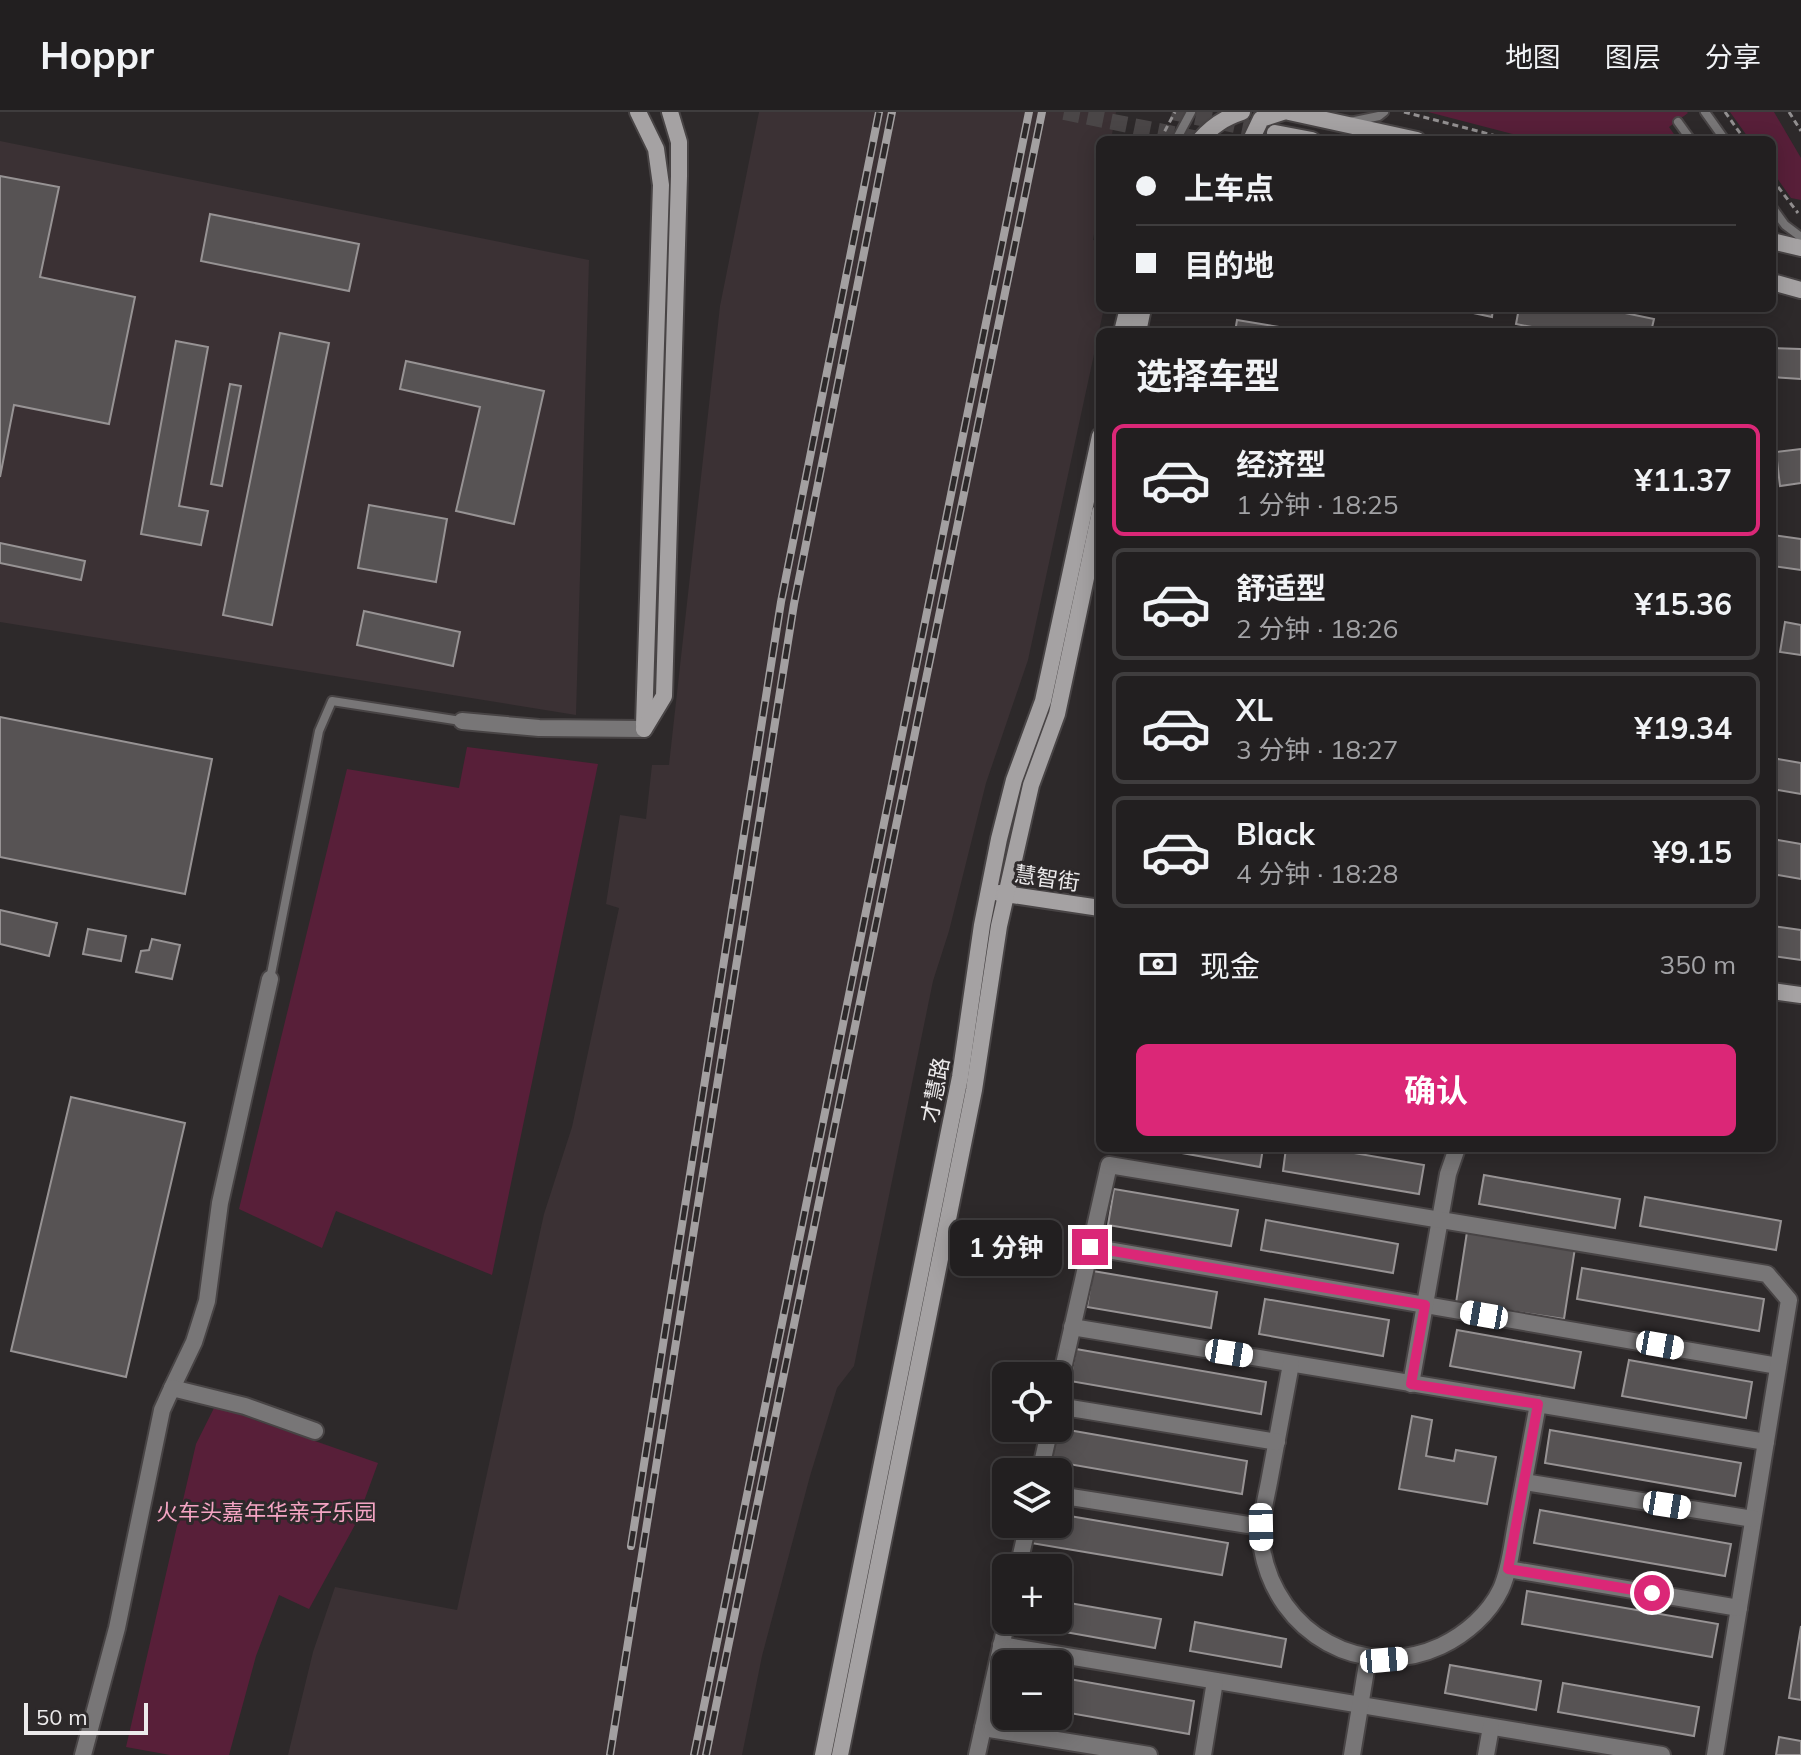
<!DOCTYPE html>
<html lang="zh">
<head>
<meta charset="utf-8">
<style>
	:root { --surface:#221f20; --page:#2a2729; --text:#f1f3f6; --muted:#a2a2a5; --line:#3f3d3e; --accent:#db2777 }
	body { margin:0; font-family:Mulish,"Noto Sans SC",sans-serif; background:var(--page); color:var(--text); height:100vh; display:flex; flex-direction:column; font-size:30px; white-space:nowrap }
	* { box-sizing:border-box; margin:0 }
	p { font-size:26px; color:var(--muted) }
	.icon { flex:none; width:44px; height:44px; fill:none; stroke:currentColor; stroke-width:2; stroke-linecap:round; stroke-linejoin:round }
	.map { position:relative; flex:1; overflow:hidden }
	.panel { position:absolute; left:1096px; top:216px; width:680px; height:824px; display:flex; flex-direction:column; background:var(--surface); border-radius:12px; box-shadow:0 4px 20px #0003,0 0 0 2px var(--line) }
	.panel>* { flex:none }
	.hud { position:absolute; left:1096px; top:24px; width:680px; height:176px; border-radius:12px; box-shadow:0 4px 20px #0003,0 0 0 2px var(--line); display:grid; align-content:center; height:176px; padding:0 40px; background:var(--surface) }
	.buttons { position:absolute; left:992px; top:1250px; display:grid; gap:16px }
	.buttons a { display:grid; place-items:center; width:80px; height:80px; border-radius:12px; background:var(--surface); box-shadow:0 4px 20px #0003,0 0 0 2px var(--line); font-size:40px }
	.scale { position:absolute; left:24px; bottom:20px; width:124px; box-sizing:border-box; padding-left:8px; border:4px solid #eceaeb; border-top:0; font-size:22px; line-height:28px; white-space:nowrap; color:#eceaeb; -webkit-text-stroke:6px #2d292a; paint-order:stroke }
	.end { position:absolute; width:36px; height:36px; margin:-18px; border:10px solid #db2777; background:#fff; box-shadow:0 0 0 4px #fff }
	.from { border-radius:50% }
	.bubble { position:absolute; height:56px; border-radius:12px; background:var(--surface); box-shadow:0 4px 20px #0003,0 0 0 2px var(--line); font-size:26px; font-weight:700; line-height:56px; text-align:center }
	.car { position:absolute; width:24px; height:48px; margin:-24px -12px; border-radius:10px; box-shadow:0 0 6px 2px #0007; background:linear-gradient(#fff 24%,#345 0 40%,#fff 0 76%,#345 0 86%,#fff 0) }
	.hud b { display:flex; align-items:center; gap:28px; height:76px; font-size:30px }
	.hud b+b { border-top:2px solid var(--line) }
	.hud i { width:20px; height:20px; background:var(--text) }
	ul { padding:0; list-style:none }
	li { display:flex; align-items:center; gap:24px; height:112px; margin:0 16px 12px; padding:0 24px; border:4px solid var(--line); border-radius:12px }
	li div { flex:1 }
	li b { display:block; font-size:30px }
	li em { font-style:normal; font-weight:700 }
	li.current { border-color:var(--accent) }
	li>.icon { width:72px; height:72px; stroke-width:1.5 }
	h2 { padding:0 40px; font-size:36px; line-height:96px }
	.pay { display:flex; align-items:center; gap:20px; height:88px; padding:0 40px; font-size:30px }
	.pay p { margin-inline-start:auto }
	.button { display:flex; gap:16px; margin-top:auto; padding:16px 40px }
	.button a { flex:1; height:92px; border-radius:12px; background:var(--accent); color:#fff; font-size:32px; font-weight:700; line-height:92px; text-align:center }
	header { display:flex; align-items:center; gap:48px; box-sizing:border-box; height:112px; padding:0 40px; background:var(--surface); border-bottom:2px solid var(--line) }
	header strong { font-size:38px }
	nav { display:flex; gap:44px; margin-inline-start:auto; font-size:28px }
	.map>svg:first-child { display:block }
	.built { fill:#3b3134 }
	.green { fill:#581f39 }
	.building { fill:#575354; stroke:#979394; stroke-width:2 }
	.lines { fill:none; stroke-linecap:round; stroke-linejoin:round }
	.secondary-tunnel { stroke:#4a4647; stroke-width:16; stroke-dasharray:16 8; stroke-linecap:butt }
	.lane-casing { stroke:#484445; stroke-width:12 }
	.street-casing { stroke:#484445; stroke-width:20 }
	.secondary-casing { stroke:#484445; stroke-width:20 }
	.path { stroke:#928f90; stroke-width:3; stroke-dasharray:6 4; stroke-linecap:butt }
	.lane { stroke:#787677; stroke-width:8 }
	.street { stroke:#787677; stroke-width:16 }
	.secondary { stroke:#a5a2a3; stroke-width:16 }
	.rail-casing { stroke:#a3a0a1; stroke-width:8 }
	.rail { stroke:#2d292a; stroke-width:5; stroke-dasharray:15; stroke-linecap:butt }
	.route { stroke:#db2777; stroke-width:10 }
	.labels { text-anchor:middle; stroke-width:6; stroke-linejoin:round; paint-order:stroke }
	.street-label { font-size:22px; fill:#eceaeb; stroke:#2d292a }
	.park-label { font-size:22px; fill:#f4a4c3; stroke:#2d292a }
</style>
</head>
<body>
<header>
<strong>Hoppr</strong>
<nav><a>地图</a><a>图层</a><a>分享</a></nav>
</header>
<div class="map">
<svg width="1801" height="1643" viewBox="0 0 1801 1643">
	<rect width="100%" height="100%" fill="#2d292a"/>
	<g class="built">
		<path d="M759,0H1116L1111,28H1100V88L1093,128L1100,129V196H1104L1028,548L986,671L949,819L933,869L854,1254L837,1276L810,1364L762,1544L742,1643H288L313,1540L335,1475L457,1498L544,1102L572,1015L619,796L606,792L620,703L646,707L652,653H669L720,194Z"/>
		<path d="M0,29L589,148L576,603L0,510Z"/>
	</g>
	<g class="green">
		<path d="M1428,0H1687L1688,1L1669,15L1678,28H1536Z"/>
		<path d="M1730,0H1774L1801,46V88L1791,86L1772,59V28H1750Z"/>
		<path d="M467,635L598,652L492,1163L336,1099L322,1136L239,1097L347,657L459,676Z"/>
		<path d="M215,1294L378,1351L356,1411L309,1497L279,1483L256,1544L229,1643H170L126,1635L196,1332Z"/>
	</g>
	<g class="building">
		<path d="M0,64L59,75L40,165L135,185L109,312L14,293L0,365Z"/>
		<path d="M210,102L359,132L349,179L201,149Z"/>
		<path d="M1450,196H1493L1492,205Z"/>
		<path d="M1519,196H1601L1654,207L1651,220H1558L1516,212Z"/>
		<path d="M1237,208L1310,220H1235Z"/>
		<path d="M280,221L329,231L272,513L223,503Z"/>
		<path d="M176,229L208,235L179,394L208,399L201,433L141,422Z"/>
		<path d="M1772,236L1801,237V267L1772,265Z"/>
		<path d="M406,249L544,279L514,412L456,399L480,295L400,277Z"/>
		<path d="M230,272L241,274L222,374L211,372Z"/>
		<path d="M1801,337V371L1780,374L1776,340Z"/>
		<path d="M369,393L447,407L436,470L358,456Z"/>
		<path d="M1772,423L1801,427V458L1772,454Z"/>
		<path d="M0,431L85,449L81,468L0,451Z"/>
		<path d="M364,499L460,520L453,554L357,533Z"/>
		<path d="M1785,510L1801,513V543L1780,540Z"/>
		<path d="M0,605L212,647L185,782L0,745Z"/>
		<path d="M1772,646L1801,651V682L1772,677Z"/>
		<path d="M1772,727L1801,732V767L1772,762Z"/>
		<path d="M0,798L57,811L49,844L0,832Z"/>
		<path d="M1772,814L1801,818V848L1772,844Z"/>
		<path d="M88,817L126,824L121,849L83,842Z"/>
		<path d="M152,827L180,833L172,867L136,860L141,839L149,838Z"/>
		<path d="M71,985L185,1011L126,1265L11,1239Z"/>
		<path d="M1154,1036H1263L1260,1055Z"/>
		<path d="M1286,1036H1325L1424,1053L1419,1082L1283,1059Z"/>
		<path d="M1484,1063L1620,1087L1615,1116L1479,1092Z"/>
		<path d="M1114,1077L1238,1098L1231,1134L1108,1113Z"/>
		<path d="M1645,1085L1781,1109L1776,1138L1640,1114Z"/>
		<path d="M1266,1108L1398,1132L1393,1161L1261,1138Z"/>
		<path d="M1467,1120L1575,1136L1564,1207L1456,1191Z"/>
		<path d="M1582,1156L1764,1187L1759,1219L1577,1187Z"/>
		<path d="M1093,1159L1217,1180L1211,1216L1087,1195Z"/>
		<path d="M1265,1187L1389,1208L1383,1244L1259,1222Z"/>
		<path d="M1457,1218L1581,1240L1574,1276L1450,1254Z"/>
		<path d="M1076,1237L1266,1270L1261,1302L1070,1269Z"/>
		<path d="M1629,1248L1752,1270L1746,1306L1622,1284Z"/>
		<path d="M1412,1304L1432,1308L1426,1344L1454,1349L1456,1338L1496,1345L1487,1392L1399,1377Z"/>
		<path d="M1057,1316L1247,1349L1242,1382L1051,1349Z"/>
		<path d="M1550,1318L1741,1351L1735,1384L1545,1351Z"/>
		<path d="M1540,1398L1731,1432L1725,1464L1534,1431Z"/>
		<path d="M1058,1402L1228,1431L1222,1463L1031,1431L1035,1412H1058Z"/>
		<path d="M1527,1479L1718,1512L1712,1545L1522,1512Z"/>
		<path d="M1058,1489L1161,1507L1155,1536L1020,1512V1508H1058Z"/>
		<path d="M1195,1510L1286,1527L1281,1555L1190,1539Z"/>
		<path d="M1801,1514V1588L1789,1586Z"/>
		<path d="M1450,1553L1541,1569L1536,1598L1445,1581Z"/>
		<path d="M1004,1556H1006V1590L998,1588Z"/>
		<path d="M1058,1565L1194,1589L1189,1622L1058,1599Z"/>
		<path d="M1563,1571L1699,1595L1694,1624L1558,1600Z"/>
		<path d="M1779,1625L1801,1629V1643H1776Z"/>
	</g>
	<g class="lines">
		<g class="secondary-tunnel">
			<path d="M1064,0L1203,28"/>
			<path d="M1172,0L1270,20"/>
		</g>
		<defs>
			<g id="lane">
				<path d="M1705,0L1725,28"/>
				<path d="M1350,10L1379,4L1384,0"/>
				<path d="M1678,10L1691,28"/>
				<path d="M1176,28L1191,0"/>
				<path d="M1772,95L1785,113L1801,125"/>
				<path d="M270,867L319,619L332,589L461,609"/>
			</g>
			<g id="street">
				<path d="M462,609L539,616L644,617"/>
				<path d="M1090,1135L1778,1254"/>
				<path d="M1072,1215L1766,1330"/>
				<path d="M1291,1252C1284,1290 1277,1327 1270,1365C1266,1388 1258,1414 1262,1437C1277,1522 1363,1570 1441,1534C1466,1522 1489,1502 1501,1477C1510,1457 1512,1433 1516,1412C1523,1372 1531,1332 1538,1292"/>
				<path d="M1411,1272L1448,1062L1457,1036"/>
				<path d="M172,1276L194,1230L207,1189L220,1091L270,867"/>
				<path d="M1058,1279L1109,1053L1767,1162L1789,1188L1715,1643"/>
				<path d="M1058,1294L1277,1330"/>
				<path d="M1040,1360L1050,1316"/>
				<path d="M1524,1370L1753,1407"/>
				<path d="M1058,1383L1261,1415"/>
				<path d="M1018,1456L1028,1412"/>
				<path d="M1508,1457L1739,1496"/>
				<path d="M1001,1533L1662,1643"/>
				<path d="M983,1616L1149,1643"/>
				<path d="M83,1643L117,1516L162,1298L172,1276L245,1294L315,1319"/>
				<path d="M977,1643L1007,1508"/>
				<path d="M1203,1643L1215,1569"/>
				<path d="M1352,1643L1368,1546"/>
				<path d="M1486,1643L1491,1615"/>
			</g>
			<g id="secondary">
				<path d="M638,0L656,37L661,73L644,613"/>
				<path d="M1289,0L1417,28"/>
				<path d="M1275,21L1312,28"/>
				<path d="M1200,28C1212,14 1224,6 1242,0"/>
				<path d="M1251,28L1261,7L1283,0"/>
				<path d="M1772,129L1801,136"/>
				<path d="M1772,170L1801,178"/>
				<path d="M1122,220L1128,196"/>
				<path d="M1138,220L1143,196"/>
				<path d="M644,617L664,584L679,64V30L670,0"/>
				<path d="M999,781L1100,796"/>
				<path d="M1772,879L1801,883"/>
				<path d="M823,1643L960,965L982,813L999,727L1014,668L1043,589L1100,324"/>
				<path d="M840,1643L974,978L999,814L1031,673L1057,602L1100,400"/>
			</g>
		</defs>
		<use href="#lane" class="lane-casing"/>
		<use href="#street" class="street-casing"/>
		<use href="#secondary" class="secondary-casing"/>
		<g class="path">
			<path d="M1404,0L1512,28"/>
			<path d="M1725,0L1745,28"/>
			<path d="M1789,0L1801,19"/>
			<path d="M1160,28L1175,0"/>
			<path d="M1772,67L1798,101"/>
		</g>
		<use href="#lane" class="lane"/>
		<use href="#street" class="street"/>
		<use href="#secondary" class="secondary"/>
		<defs>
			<g id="rail">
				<path d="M631,1434L781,490L879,0"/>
				<path d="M610,1643L794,492L892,0"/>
				<path d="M694,1643L1029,0"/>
				<path d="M706,1643L1042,0"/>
			</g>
		</defs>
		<use href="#rail" class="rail-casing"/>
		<use href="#rail" class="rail"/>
	</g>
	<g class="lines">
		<path class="route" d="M1090,1135L1425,1193L1411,1272L1538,1292L1508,1457L1652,1481"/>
	</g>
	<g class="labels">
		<g class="street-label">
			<text transform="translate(1047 766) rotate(8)" y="8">慧智街</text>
			<text transform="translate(935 978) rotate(-79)" y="8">才慧路</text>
		</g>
		<g class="park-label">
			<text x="266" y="1408">火车头嘉年华亲子乐园</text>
		</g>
	</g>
</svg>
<div class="buttons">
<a><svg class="icon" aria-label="locate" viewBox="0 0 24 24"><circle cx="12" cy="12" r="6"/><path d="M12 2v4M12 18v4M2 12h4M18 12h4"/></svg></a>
<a><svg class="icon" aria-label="layers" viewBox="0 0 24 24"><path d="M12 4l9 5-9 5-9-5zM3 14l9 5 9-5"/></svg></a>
<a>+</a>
<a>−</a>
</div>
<div class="scale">50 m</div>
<i class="end from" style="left:1652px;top:1481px"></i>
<i class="end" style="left:1090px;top:1135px"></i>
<div class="bubble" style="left:950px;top:1108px;width:112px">1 分钟</div>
<i class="car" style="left:1484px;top:1203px;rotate:280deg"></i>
<i class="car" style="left:1660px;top:1233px;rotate:100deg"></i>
<i class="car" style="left:1229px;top:1241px;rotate:99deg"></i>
<i class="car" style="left:1667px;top:1393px;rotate:99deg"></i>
<i class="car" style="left:1261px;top:1415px;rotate:179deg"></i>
<i class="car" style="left:1384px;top:1548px;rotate:85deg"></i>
<div class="hud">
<b><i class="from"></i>上车点</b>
<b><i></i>目的地</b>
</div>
<section class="panel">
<h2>选择车型</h2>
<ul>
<li class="current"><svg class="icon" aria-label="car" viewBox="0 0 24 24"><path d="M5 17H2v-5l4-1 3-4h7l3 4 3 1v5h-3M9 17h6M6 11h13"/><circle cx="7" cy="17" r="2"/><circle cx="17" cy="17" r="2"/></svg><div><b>经济型</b><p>1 分钟 · 18:25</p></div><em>¥11.37</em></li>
<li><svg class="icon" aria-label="car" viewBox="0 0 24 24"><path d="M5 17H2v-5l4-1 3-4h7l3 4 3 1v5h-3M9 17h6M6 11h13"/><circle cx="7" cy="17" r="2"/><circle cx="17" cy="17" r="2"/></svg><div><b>舒适型</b><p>2 分钟 · 18:26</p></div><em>¥15.36</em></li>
<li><svg class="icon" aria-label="car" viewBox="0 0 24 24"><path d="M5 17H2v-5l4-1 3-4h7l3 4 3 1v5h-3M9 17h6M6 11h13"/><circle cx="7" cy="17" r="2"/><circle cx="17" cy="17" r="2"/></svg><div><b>XL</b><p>3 分钟 · 18:27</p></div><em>¥19.34</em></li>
<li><svg class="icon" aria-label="car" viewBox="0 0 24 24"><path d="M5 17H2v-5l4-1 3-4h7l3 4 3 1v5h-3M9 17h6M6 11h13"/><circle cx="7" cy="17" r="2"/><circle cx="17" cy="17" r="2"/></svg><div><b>Black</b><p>4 分钟 · 18:28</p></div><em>¥9.15</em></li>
</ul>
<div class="pay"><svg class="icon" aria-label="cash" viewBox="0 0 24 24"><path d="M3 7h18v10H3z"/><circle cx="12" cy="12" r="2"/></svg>现金<p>350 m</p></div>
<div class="button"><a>确认</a></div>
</section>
</div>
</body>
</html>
